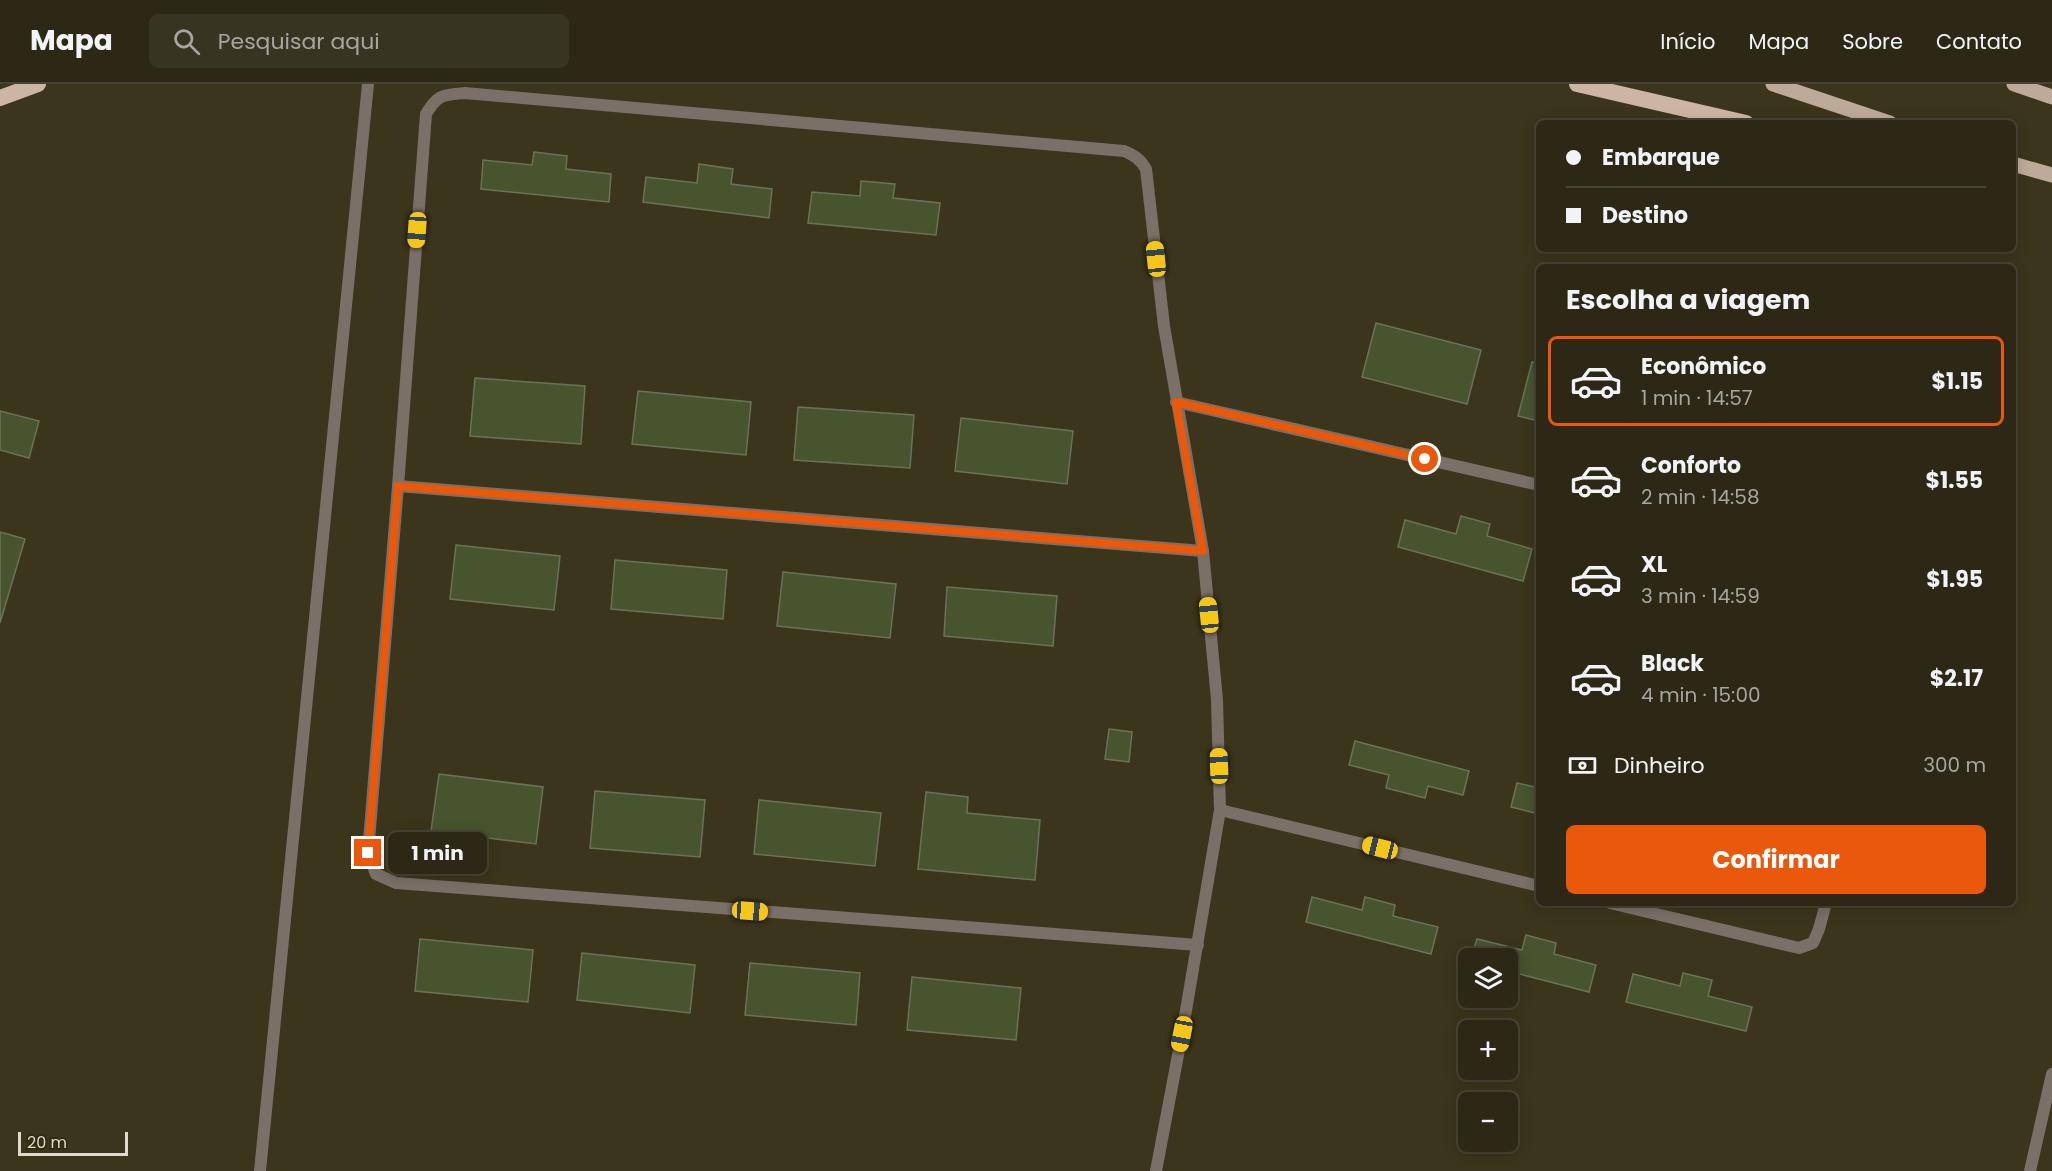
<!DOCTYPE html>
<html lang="pt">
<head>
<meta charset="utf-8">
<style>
	:root { --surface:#2c2815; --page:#383422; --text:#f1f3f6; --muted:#a6a6a0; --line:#484434; --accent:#ea580c }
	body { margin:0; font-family:Poppins,sans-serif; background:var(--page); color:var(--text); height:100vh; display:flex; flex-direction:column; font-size:22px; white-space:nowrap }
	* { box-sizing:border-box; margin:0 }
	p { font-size:20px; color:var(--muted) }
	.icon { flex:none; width:33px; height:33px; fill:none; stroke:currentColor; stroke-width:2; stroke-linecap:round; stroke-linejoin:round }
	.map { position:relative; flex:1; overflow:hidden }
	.details { position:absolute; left:1536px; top:180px; width:480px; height:642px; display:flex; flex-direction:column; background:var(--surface); border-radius:9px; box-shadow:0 3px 15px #0003,0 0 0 2px var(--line) }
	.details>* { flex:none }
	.guide { position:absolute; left:1536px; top:36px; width:480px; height:132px; border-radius:9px; box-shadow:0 3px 15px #0003,0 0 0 2px var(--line); display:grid; align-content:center; height:132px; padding:0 30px; background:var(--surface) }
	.tools { position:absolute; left:1458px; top:864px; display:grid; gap:12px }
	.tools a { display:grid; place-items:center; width:60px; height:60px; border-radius:9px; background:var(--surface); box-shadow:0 3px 15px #0003,0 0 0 2px var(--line); font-size:30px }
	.scale { position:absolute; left:18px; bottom:15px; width:110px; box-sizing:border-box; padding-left:6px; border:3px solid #dedacc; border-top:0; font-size:16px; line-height:21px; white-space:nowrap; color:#dedacc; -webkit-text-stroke:4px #312b12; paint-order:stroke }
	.end { position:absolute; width:27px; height:27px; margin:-14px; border:8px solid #ea580c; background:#fff; box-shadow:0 0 0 3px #fff }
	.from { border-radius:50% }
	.bubble { position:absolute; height:42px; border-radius:9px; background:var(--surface); box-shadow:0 3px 15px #0003,0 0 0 2px var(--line); font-size:20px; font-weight:700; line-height:42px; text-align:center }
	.car { position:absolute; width:18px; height:36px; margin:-18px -9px; border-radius:8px; box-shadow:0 0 4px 2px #0007; background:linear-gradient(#f5c518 24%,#345 0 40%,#f5c518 0 76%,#345 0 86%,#f5c518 0) }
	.guide b { display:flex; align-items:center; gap:21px; height:57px; font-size:22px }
	.guide b+b { border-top:2px solid var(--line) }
	.guide i { width:15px; height:15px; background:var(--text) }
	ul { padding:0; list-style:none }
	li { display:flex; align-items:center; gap:18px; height:90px; margin:0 12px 9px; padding:0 18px; border:3px solid transparent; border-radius:9px }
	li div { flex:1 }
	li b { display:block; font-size:22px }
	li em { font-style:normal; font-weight:700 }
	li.current { border-color:var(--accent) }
	li>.icon { width:54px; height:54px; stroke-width:1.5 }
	h2 { padding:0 30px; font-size:27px; line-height:72px }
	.pay { display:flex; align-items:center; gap:15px; height:66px; padding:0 30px; font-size:22px }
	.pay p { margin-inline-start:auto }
	.primary-button { display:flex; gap:12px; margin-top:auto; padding:12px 30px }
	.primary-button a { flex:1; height:69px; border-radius:9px; background:var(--accent); color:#fff; font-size:24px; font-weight:700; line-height:69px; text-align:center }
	header { display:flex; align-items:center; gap:36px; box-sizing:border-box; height:84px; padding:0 30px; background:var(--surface); border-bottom:2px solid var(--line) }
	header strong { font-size:28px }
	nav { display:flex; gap:33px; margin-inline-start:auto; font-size:21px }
	.search { width:420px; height:54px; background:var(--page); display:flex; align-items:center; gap:15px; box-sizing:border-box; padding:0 21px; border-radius:9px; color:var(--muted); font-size:22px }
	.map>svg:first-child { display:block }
	.building { fill:#47542e; stroke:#697359; stroke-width:1.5 }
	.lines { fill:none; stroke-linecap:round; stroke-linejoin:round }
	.minor { stroke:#7a7068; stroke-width:12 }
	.primary { stroke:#beaa98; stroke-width:15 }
	.trunk { stroke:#ccb6a2; stroke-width:16 }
	.route { stroke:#ea580c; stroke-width:8 }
</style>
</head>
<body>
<header>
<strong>Mapa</strong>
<div class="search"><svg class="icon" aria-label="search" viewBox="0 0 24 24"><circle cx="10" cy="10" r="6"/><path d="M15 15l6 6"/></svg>Pesquisar aqui</div>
<nav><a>Início</a><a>Mapa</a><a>Sobre</a><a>Contato</a></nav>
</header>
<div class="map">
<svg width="2052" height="1087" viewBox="0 0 2052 1087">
	<rect width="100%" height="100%" fill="#3b351c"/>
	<g class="building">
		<path d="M534,68L567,72L566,85L611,90L609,118L481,105L483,76L532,81Z"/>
		<path d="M699,80L733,85L731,100L772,105L769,134L643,118L646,93L697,99Z"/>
		<path d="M861,97L895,100L893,114L940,119L936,151L808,139L812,108L860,112Z"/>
		<path d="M1376,239L1481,266L1467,320L1362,293Z"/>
		<path d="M1532,278L1539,280V337L1518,332Z"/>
		<path d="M475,294L585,302L581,360L470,352Z"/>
		<path d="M638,307L751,318L746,371L632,360Z"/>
		<path d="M798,323L914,331L910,384L794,376Z"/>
		<path d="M0,327L39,337L29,374L0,366Z"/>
		<path d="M961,334L1073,347L1067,400L955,387Z"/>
		<path d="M1461,432L1490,440L1487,452L1532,465L1523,497L1398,463L1405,436L1456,450Z"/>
		<path d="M0,448L25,455L0,539Z"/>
		<path d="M456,461L560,472L554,526L450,515Z"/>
		<path d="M615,476L727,486L723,535L611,525Z"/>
		<path d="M783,488L896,500L890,554L777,542Z"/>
		<path d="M947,503L1057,512L1053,562L944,552Z"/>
		<path d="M1109,645L1132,648L1129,678L1105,675Z"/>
		<path d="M1355,657L1469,687L1463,711L1428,702L1425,714L1386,704L1389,691L1349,681Z"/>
		<path d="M439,690L543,703L536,760L431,747Z"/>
		<path d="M1517,699L1539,704V730L1511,723Z"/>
		<path d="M595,707L705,716L700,773L590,764Z"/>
		<path d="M926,708L968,713L967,729L1040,736L1035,796L918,785Z"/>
		<path d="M759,716L881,729L875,782L754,770Z"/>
		<path d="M1312,813L1362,826L1365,813L1395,821L1393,832L1438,843L1431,870L1306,838Z"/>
		<path d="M1526,851L1556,859L1554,870L1596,881L1589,908L1508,887V874H1471L1477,855L1522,866Z"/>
		<path d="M420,855L533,866L528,918L415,907Z"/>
		<path d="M582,869L695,881L690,929L577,916Z"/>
		<path d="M750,879L860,889L856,941L745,931Z"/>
		<path d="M1683,889L1712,896L1708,912L1752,923L1746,947L1626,918L1633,890L1680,902Z"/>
		<path d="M912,893L1021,904L1016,956L907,946Z"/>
	</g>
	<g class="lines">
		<g class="minor">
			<path d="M1176,318L1539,401"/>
			<path d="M398,402L1203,467"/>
			<path d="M1220,726L1539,802"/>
			<path d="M1610,819L1799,864L1813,859L1819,845L1826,819"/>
			<path d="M260,1087L368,0"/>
			<path d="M1156,1087L1182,950L1220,726L1217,616L1203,467L1164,242L1146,85C1140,75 1134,71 1124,67L465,9C443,11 438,10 426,30L398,402L368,769L376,790L396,799L1198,861"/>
			<path d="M2030,1087L2052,990"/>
		</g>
		<g class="primary">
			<path d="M1773,0L1890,39"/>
			<path d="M2014,0L2052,13"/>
			<path d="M2013,80L2052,91"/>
		</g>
		<g class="trunk">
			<path d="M1577,0L1746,39"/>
			<path d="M0,14L38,0"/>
		</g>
	</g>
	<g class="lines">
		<path class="route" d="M368,769L398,402L1203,467L1176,318L1425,375"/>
	</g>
</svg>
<div class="tools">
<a><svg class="icon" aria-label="layers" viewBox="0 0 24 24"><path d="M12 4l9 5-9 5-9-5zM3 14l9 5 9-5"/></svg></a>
<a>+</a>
<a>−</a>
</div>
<div class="scale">20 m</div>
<i class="end from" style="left:1425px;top:375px"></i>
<i class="end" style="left:368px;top:769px"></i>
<div class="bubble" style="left:388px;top:748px;width:99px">1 min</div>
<i class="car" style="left:417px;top:146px;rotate:184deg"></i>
<i class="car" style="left:1156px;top:175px;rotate:354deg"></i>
<i class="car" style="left:1209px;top:531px;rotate:354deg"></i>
<i class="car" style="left:1219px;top:682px;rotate:358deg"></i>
<i class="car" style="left:1380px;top:764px;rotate:284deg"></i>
<i class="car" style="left:750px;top:827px;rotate:94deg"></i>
<i class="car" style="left:1182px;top:950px;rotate:191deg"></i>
<div class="guide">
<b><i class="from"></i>Embarque</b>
<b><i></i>Destino</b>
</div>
<section class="details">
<h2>Escolha a viagem</h2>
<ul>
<li class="current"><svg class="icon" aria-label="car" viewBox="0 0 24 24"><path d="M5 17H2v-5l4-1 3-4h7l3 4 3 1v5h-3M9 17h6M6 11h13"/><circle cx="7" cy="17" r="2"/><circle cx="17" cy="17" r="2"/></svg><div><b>Econômico</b><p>1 min · 14:57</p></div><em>$1.15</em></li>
<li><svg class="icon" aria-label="car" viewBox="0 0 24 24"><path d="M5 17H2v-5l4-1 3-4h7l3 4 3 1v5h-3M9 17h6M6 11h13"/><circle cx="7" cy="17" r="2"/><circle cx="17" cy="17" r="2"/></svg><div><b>Conforto</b><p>2 min · 14:58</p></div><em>$1.55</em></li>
<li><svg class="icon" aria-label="car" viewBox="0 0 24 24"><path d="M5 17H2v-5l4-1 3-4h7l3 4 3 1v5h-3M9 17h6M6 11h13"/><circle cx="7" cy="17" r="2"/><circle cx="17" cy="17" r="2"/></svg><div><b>XL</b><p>3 min · 14:59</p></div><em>$1.95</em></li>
<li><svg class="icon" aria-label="car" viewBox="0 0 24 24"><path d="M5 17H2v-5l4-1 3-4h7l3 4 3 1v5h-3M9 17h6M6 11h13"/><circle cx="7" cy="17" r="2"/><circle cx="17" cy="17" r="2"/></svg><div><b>Black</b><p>4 min · 15:00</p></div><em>$2.17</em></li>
</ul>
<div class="pay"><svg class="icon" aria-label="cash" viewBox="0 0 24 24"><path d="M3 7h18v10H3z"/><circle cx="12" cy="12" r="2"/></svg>Dinheiro<p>300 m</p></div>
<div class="primary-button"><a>Confirmar</a></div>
</section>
</div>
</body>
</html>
